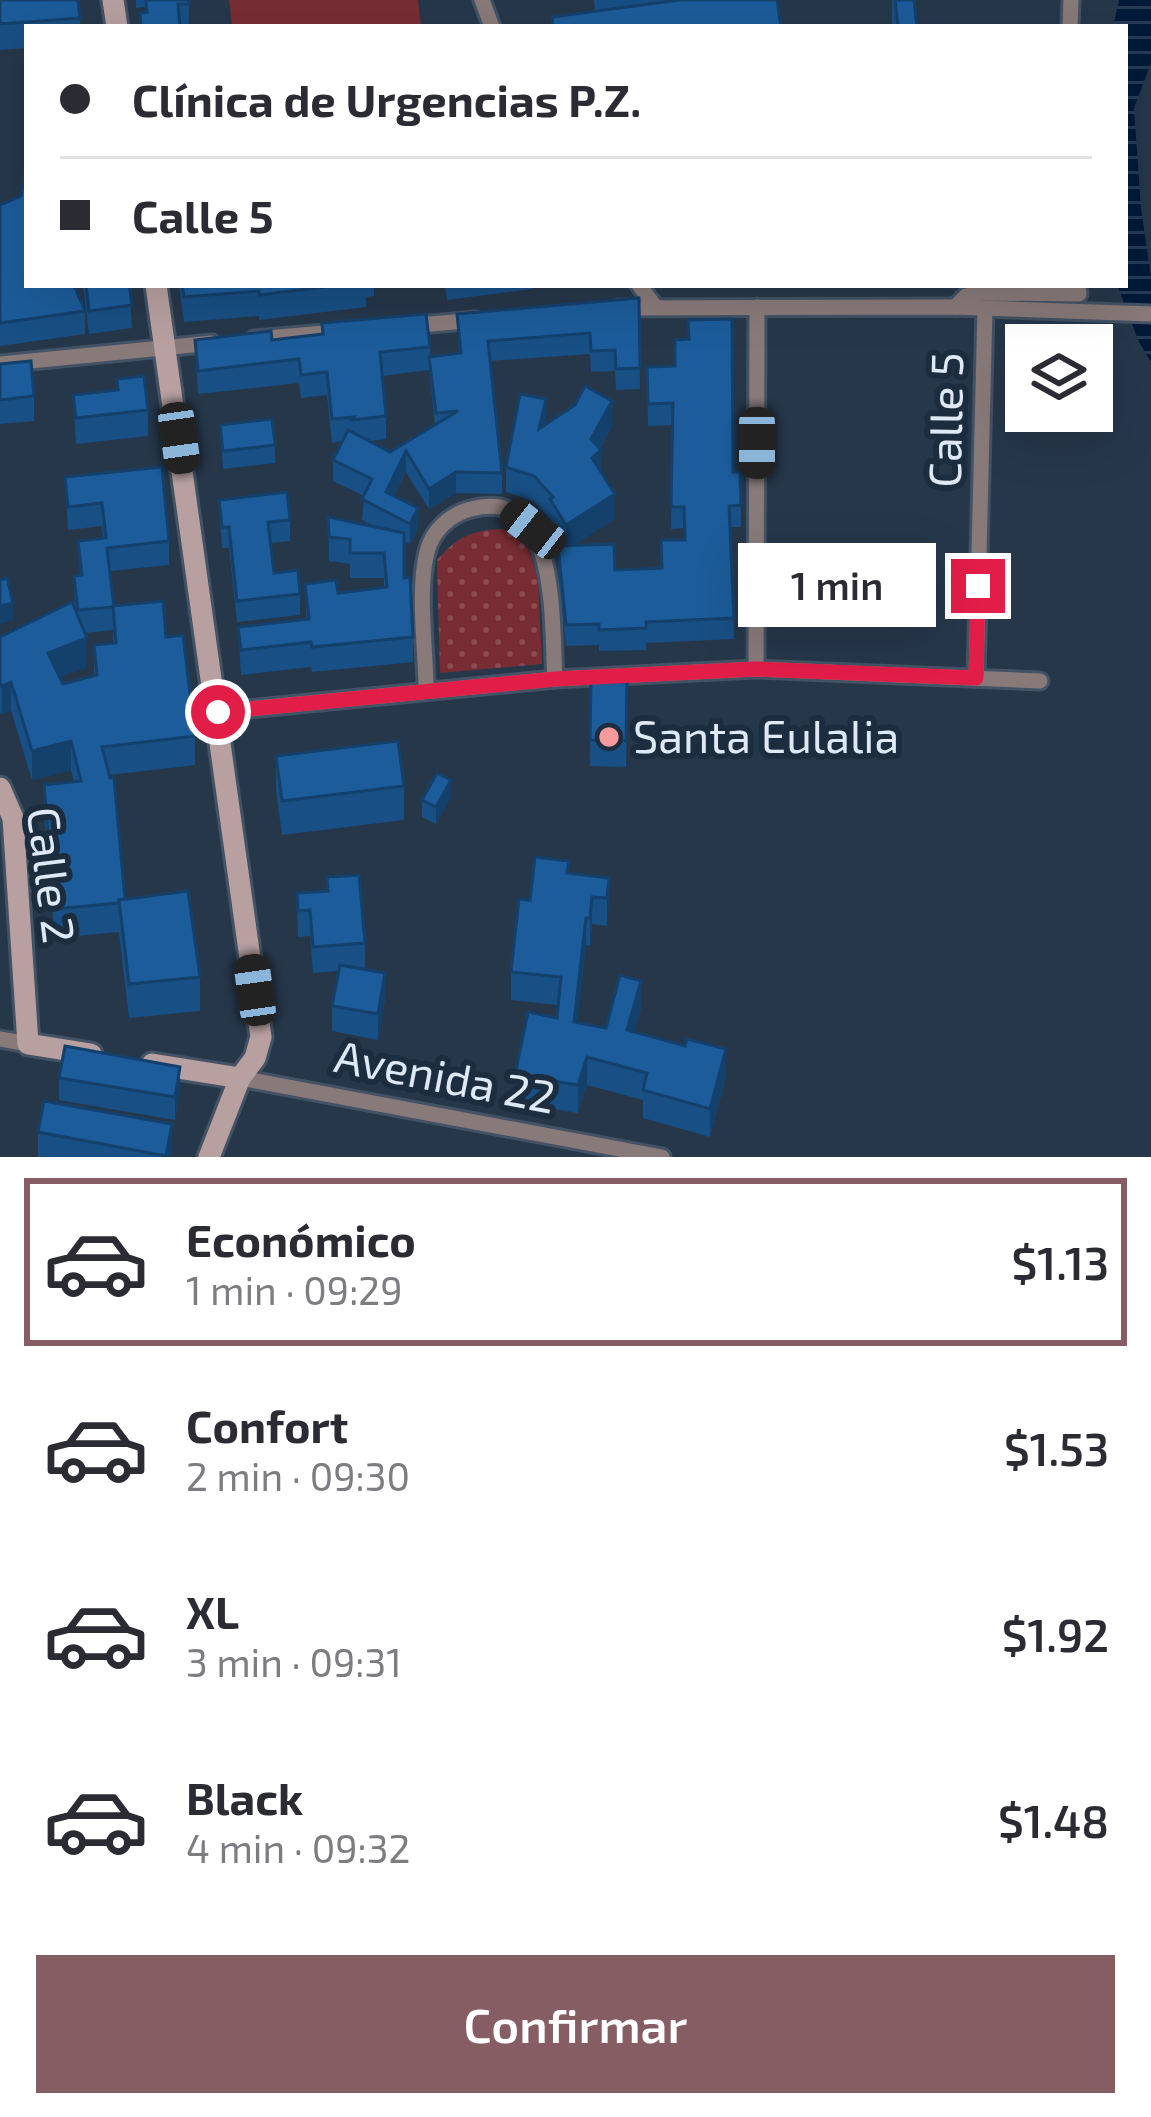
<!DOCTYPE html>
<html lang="es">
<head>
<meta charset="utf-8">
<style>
	:root { --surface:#fff; --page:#f7f7f7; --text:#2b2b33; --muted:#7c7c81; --line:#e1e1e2; --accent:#865d63 }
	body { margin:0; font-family:"Exo 2",sans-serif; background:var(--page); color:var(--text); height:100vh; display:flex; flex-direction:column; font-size:45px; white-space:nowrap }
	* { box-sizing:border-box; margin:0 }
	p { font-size:39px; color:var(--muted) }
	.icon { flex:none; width:66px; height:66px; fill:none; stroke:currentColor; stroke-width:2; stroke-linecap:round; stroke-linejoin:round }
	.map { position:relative; height:1157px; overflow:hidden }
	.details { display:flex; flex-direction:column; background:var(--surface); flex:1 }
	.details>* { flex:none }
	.guide { position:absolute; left:24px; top:24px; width:1104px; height:264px; border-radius:0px; box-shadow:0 12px 48px #0002; display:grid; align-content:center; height:264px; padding:0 36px; background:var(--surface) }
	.buttons { position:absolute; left:1005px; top:324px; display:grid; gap:24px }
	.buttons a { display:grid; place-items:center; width:108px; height:108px; border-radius:0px; background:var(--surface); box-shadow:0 12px 48px #0002; font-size:60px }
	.end { position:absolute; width:54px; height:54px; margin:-27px; border:15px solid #e11d48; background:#fff; box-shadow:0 0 0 6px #fff }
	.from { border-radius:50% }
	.bubble { position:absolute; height:84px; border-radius:0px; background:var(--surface); box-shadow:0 12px 48px #0002; font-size:39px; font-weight:600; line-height:84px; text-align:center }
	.car { position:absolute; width:36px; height:72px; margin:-36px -18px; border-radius:15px; box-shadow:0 0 9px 3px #0007; background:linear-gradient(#222 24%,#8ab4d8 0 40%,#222 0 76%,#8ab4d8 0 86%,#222 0) }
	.guide b { display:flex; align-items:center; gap:42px; height:114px; font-size:45px }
	.guide b+b { border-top:3px solid var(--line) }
	.guide i { width:30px; height:30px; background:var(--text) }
	ul { padding:21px 0 0; list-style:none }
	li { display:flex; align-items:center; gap:36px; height:168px; margin:0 24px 18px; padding:0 12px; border:6px solid transparent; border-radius:0px }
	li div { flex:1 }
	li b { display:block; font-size:45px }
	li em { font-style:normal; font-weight:600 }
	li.on { border-color:var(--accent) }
	li>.icon { width:108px; height:108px; stroke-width:1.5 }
	.button { display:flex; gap:24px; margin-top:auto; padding:24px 36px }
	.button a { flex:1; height:138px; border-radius:0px; background:var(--accent); color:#fff; font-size:48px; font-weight:600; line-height:138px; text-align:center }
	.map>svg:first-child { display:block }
	.green { fill:#772d33 }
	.park { fill:url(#park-dots) }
	.water { fill:url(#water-rules) }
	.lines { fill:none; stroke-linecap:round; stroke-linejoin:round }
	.street-casing { stroke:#435365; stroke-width:21 }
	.secondary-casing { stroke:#435365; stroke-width:27 }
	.street { stroke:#887a79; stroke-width:15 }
	.secondary { stroke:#b7a09f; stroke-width:21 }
	.wall { fill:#184f84; fill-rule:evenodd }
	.shaded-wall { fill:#14406c }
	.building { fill:#1c5c9a; stroke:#14406c; stroke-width:3 }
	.route { stroke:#e11d48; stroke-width:15 }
	.poi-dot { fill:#f59b9d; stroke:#1c2d3f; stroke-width:4.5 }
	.labels { text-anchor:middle; stroke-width:12; stroke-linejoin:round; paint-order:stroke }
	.street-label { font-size:45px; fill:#dee9f5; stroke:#1c2d3f }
	.poi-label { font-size:45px; fill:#dee9f5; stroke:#1c2d3f; text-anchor:start }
</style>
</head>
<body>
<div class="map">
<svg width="1151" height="1157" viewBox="0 0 1151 1157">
	<defs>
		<pattern id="park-dots" width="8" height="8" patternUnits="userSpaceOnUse" patternTransform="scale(3)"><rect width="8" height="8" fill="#772d33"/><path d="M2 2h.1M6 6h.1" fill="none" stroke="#8a4b51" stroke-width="1.8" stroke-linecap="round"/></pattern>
		<pattern id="water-rules" width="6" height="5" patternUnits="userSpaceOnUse" patternTransform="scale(3)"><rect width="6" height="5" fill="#001a39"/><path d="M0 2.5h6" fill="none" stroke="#253b56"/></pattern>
	</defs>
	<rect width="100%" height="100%" fill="#26374a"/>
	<path class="green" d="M229,0H418L421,27H232Z"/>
	<path class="park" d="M503,529L528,547L538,578L542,664L440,673L437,560C458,536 472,530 503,529Z"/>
	<path class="water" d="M1119,0H1151V63L1134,108L1141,208L1151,277V362L1139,342L1117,285H1125V27H1113Z"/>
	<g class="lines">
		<defs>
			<g id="street">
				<path d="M482,0L492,27"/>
				<path d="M1070,27L1071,0"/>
				<path d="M639,285L654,305"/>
				<path d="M955,307L966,296L980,293L1079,294L1078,285"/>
				<path d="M618,308L955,307L1151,314"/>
				<path d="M409,326L475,320"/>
				<path d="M254,339L337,332"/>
				<path d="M0,364L212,343"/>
				<path d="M756,669L757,307"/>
				<path d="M976,678L985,308"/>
				<path d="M426,690C426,649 417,591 427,552C432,531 450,514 471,509C561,485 551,626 555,679"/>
				<path d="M217,712L555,679L756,669L1040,681"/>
				<path d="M0,1039L28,1044"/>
				<path d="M240,1078L662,1157"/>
			</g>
			<g id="secondary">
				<path d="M113,0L117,27"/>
				<path d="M156,285L261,1037L255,1058L240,1078L209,1157"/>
				<path d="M0,788L13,818L28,1044L91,1054"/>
				<path d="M152,1064L240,1078"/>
			</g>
		</defs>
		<use href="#street" class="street-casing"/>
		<use href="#secondary" class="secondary-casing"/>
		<use href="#street" class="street"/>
		<use href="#secondary" class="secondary"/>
	</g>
	<g class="wall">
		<path d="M0,0L80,18V27H27V48L0,50Z"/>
		<path d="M136,0H189V27H140V13H145V7L136,8Z"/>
		<path d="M594,0H777L781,27H552V17L595,11Z"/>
		<path d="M892,0H914L917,27H892Z"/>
		<path d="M0,205L27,285L85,311V334L0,346Z"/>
		<path d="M83,285H129L132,328L89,334Z"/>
		<path d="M179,285H374V296L366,297V307L259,320V316L184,322Z"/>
		<path d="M445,285H532V289L447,300Z"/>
		<path d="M639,298L640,389L616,390L615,371L591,372L590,354L490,361L502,473V494L456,493L429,509L406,472L394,496L418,528L410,544L404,541V578L413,637V662L312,672L311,667L241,675L238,627L306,619L305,584L338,593L384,588V578H350V564L329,561L328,517L376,527L362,520L364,496L333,481V460L342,441L332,443L327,395L301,398L299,383L198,394L195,340H272L322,334V323L430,347V357L459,354L457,314ZM429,370L435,425L390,452L369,441L386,439V416L382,376Z"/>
		<path d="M0,364L34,396V421L0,424Z"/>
		<path d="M647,367L733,472L741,505V527H730L734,639L646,643V650L599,651V645L566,646L558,567V546H564L550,524V519L534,501L506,492V467L546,425L612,426L600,449L601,473L615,519L573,545L615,570L662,568L684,540V528L671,529L673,425L648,426Z"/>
		<path d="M117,379L148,410V436L76,444L73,395L117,390Z"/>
		<path d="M220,425L275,445V463L223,469Z"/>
		<path d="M65,477L169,541V565L110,571L114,606L166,637L195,736V765L109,775L125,899L200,977V1011L129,1018L119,932L55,938L44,813V785L74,782L71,770L32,780L11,710L2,715L0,711V637L75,610L74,576L80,575L78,541L103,538L102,526L68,530ZM113,630V643L94,645V675L63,684L60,677L87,667L85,633Z"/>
		<path d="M219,500L290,520V541L270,543L274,573L300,594V615L237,622L229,548H222Z"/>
		<path d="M591,681L627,682L626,767L590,766Z"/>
		<path d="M276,756L404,786V820L282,835L276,790Z"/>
		<path d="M451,797L436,824L422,817V800Z"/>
		<path d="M569,873L609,878L607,926L592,924L590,946L586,945L577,1022L606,1028L641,1009L634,1032L726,1077L710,1137L643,1118V1100L587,1085L578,1113L515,1103V1075L557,1018L558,1005L511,1000V972L530,900Z"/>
		<path d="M327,877L365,943V969L385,999L378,1040L332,1031V1006L338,971L313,973L310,936L298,937L297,893L327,891Z"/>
		<path d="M59,1078L180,1089L175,1120L59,1100Z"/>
		<path d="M38,1132L172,1150L171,1157H38Z"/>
	</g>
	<g class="shaded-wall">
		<path d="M546,399V424L539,429Z"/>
		<path d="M612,401V426L596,454L601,450V475L592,483L591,439Z"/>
		<path d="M406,451V472L386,512V492Z"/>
		<path d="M456,472V493L429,509V489Z"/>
		<path d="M615,494V519L566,550V525Z"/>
		<path d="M418,508V528L410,544V524Z"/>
		<path d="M13,603V620L0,624V606Z"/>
		<path d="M87,638V667L48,682V653Z"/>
		<path d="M11,682V710L2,715V686Z"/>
		<path d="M71,741V770L32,780V751Z"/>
		<path d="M451,780V797L436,824V807Z"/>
		<path d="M609,878V905L607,926V898Z"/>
		<path d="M592,897V924L590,946V918Z"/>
		<path d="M586,918V945L574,1049V1022Z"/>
		<path d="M385,973V999L378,1040V1014Z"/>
		<path d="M641,981V1009L627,1058V1030Z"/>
		<path d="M726,1049V1077L710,1137V1109Z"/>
		<path d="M587,1057V1085L578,1113V1085Z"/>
		<path d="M180,1067V1089L175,1120V1097Z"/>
		<path d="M172,1124V1150L171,1157H166Z"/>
	</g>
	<g class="building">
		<path d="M0,0H78L80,18L0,24Z"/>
		<path d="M146,0H189V4H178L180,27H141L140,13L147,12Z"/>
		<path d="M679,0H777L781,27H553L552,17Z"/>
		<path d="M895,0H914L917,27H898Z"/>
		<path d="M25,175L27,176V285H74L85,311L0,323V205L21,196Z"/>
		<path d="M86,285H129L132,305L89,311Z"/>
		<path d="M182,285H341L259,295V291L184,297Z"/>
		<path d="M639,298L640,368L616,369L615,350L591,351L590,333L488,341L502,473L456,472L429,489L406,451L386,492L418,508L410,524L362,499L372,479L333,460L348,430L390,452L458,411L436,413L429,357L461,353L457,314Z"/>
		<path d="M426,314L430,347L380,352L386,416L352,420L354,417L332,419L327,372L301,375L299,359L198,371L195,340L271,331L272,340L297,337L323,334L322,323Z"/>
		<path d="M732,319L733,472H740L741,505L729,506L734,618L646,622V628L599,630V624L566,625L558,546L614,544L615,570L662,568L661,540H685L684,507H671L673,403L648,404L647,367L675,366V340L689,339L688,320Z"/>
		<path d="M31,361L34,396L0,400V364Z"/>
		<path d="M144,376L148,410L76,418L73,395L118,390L117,379Z"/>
		<path d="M585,386L612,401L591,439L601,450L592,458L615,494L566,525L550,499L553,497L534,476L506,467L520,394L546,399L539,429L575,405Z"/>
		<path d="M272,419L275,445L223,451L220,425Z"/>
		<path d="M162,467L169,541L107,548L114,607L78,610L74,576L82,575L78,541L106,538L102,503L68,507L65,477Z"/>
		<path d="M287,492L290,520L268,522L274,573L298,570L300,594L237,601L229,527H222L219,500Z"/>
		<path d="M328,517L404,533V578L410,577L413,637L312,647L311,642L241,650L238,627L309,619L305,584L336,580L338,593L387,587L384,553H350V539L329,537Z"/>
		<path d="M7,578L13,603L0,606V580Z"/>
		<path d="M163,601L166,637L183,635L195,736L102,747L110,778H114L125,899L119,900V903L55,909L44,785L81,781L71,741L32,751L11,682L2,686L0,682V637L72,602L87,638L48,653L63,684L97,675L94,645L116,643L113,606Z"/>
		<path d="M591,681L627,682L626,741L590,740Z"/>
		<path d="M398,741L404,786L282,801L276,756Z"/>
		<path d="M437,773L451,780L436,807L422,800Z"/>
		<path d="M535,857L569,861L567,873L609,878L607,898L592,897L590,918H586L574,1022L606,1028L620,975L641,981L627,1030L685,1046L687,1039L726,1049L710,1109L643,1090L647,1073L587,1057L578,1085L515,1075L528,1012L557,1018L561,977L511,972L519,899L530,900Z"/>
		<path d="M359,875L365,943L313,947L310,910L298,911L297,893L328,891L327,877Z"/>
		<path d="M188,891L200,977L129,984L119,900Z"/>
		<path d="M340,965L385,973L378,1014L332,1006Z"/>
		<path d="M65,1046L180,1067L175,1097L59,1078Z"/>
		<path d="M44,1101L172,1124L166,1156L38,1132Z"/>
	</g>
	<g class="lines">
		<path class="route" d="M218,712L555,679L756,669L976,678L978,586"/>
	</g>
	<circle class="poi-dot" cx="609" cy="737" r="12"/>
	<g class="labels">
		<g class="street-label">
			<text transform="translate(946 420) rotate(-89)" y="16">Calle 5</text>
			<text transform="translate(51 875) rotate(83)" y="16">Calle 2</text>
			<text transform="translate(445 1077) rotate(11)" y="16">Avenida 22</text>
		</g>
		<g class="poi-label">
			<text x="633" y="753">Santa Eulalia</text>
		</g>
	</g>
</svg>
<div class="buttons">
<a><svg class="icon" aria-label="layers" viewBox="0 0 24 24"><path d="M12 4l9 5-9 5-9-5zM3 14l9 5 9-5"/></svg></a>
</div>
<i class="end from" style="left:218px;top:712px"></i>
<i class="end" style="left:978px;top:586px"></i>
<div class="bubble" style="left:738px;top:543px;width:198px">1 min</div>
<i class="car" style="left:179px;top:438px;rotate:172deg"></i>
<i class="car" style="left:757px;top:443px;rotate:180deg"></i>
<i class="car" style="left:533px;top:529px;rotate:308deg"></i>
<i class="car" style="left:255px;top:990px;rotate:352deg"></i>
<div class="guide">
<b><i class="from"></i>Clínica de Urgencias P.Z.</b>
<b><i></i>Calle 5</b>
</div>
</div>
<section class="details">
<ul>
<li class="on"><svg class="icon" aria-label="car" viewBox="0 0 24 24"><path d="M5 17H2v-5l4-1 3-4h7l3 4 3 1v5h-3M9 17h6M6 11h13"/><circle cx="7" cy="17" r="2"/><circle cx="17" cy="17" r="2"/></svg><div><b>Económico</b><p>1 min · 09:29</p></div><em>$1.13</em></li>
<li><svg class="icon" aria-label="car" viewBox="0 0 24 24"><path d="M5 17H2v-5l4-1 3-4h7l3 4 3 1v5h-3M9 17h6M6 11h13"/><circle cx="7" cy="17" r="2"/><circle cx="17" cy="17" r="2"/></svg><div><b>Confort</b><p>2 min · 09:30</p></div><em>$1.53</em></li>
<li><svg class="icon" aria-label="car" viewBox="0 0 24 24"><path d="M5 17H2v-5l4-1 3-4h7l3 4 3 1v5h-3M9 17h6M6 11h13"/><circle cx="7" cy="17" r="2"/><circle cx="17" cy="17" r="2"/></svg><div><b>XL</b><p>3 min · 09:31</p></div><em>$1.92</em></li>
<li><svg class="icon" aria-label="car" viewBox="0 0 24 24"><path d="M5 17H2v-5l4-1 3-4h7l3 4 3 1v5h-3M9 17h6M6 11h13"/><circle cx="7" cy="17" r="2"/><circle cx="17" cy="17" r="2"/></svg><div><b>Black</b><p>4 min · 09:32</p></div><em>$1.48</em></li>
</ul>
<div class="button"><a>Confirmar</a></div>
</section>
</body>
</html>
